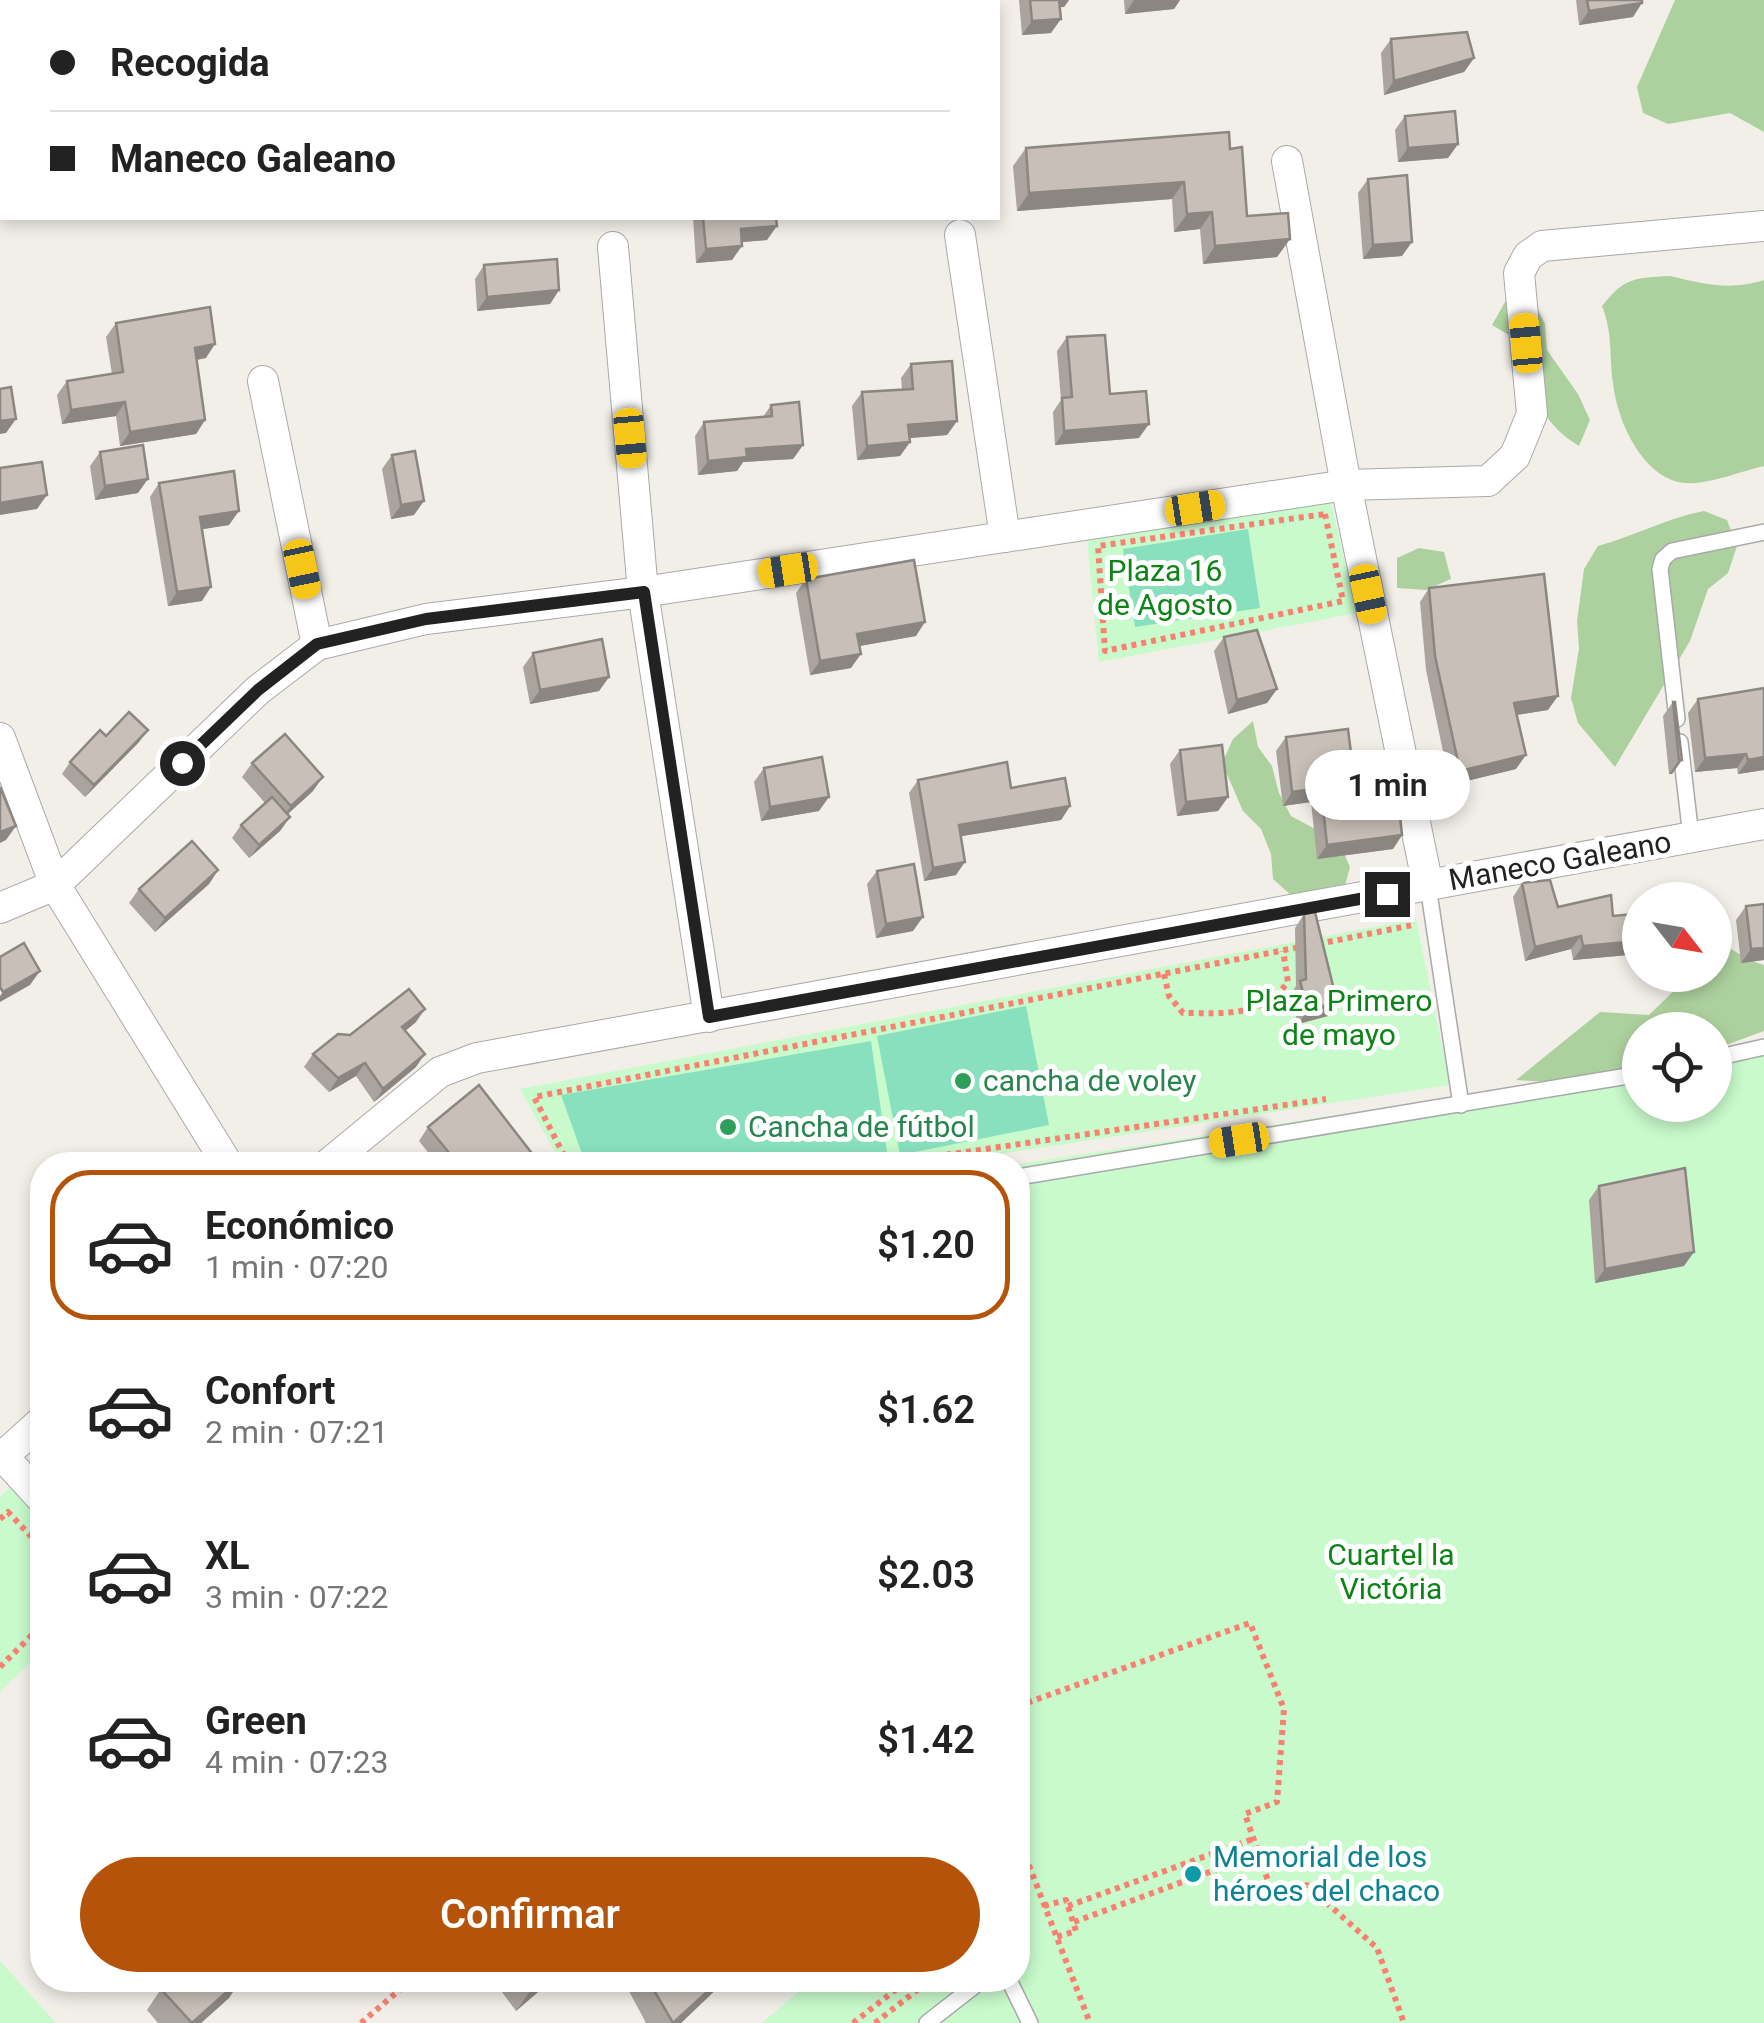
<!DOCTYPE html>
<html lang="es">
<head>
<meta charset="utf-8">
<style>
	:root { --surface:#fff; --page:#f2f2f2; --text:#222; --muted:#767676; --line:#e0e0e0; --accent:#b45309 }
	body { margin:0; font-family:Roboto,sans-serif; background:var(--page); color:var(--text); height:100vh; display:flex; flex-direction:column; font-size:38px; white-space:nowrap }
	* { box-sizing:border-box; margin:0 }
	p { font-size:32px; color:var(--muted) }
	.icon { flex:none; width:55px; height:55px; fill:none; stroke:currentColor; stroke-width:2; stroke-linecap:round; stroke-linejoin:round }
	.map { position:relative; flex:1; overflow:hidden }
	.details { position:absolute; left:30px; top:1152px; width:1000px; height:840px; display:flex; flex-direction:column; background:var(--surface); border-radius:40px; box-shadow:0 5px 15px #0003 }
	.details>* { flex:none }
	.hud { position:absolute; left:0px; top:0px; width:1000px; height:220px; box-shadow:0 5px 15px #0003; display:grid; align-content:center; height:220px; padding:0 50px; background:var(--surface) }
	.needle { width:65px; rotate:121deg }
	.controls { position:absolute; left:1622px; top:882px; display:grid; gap:20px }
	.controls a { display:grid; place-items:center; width:110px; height:110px; border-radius:50%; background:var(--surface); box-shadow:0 5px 15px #0003; font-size:50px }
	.end { position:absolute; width:45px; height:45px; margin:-22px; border:12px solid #222; background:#fff; box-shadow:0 0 0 5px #fff }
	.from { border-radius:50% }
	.bubble { position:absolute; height:70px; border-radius:35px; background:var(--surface); box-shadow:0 5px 15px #0003; font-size:32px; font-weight:600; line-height:70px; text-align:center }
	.car { position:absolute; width:30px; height:60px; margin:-30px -15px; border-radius:12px; box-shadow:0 0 8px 2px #0007; background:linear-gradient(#f5c518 24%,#345 0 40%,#f5c518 0 76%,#345 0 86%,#f5c518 0) }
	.hud b { display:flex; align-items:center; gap:35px; height:95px; font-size:38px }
	.hud b+b { border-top:2px solid var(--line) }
	.hud i { width:25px; height:25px; background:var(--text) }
	ul { padding:18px 0 0; list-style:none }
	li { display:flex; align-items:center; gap:30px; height:150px; margin:0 20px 15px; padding:0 30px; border:5px solid transparent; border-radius:40px }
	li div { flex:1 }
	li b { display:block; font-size:38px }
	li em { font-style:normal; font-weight:600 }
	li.selected { border-color:var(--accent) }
	li>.icon { width:90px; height:90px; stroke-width:1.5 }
	.cta { display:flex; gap:20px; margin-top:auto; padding:20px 50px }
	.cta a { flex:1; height:115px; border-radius:60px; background:var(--accent); color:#fff; font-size:40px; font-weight:600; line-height:115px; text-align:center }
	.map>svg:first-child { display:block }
	.forest { fill:#add19e }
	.park { fill:#c8facc }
	.pitch { fill:#88e0be }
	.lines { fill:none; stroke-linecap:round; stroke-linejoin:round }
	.service-casing { stroke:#a9a9a9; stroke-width:18 }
	.minor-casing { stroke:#a9a9a9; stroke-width:32 }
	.path { stroke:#fa8072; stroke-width:6; stroke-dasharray:5 5; stroke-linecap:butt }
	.service { stroke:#fff; stroke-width:15 }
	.minor { stroke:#fff; stroke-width:30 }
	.wall { fill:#aba49e }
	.shaded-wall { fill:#8b8681 }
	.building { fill:#c7bfb8; stroke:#8b8681; stroke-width:2.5 }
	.route { stroke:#222; stroke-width:12 }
	.leisure-dot { fill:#2e9e5b; stroke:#fff; stroke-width:4 }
	.culture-dot { fill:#0f9aa8; stroke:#fff; stroke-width:4 }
	.labels { text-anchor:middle; stroke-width:10; stroke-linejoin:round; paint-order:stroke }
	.park-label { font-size:30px; fill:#0c8416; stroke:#fff }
	.street-label { font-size:30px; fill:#222; stroke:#fff }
	.leisure-label { font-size:30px; fill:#27864d; stroke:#fff; text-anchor:start }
	.culture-label { font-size:30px; fill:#0d838f; stroke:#fff; text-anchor:start }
</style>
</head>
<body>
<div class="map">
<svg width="1764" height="2023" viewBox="0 0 1764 2023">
	<rect width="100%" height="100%" fill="#f2efe9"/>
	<g class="forest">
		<path d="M1675,0H1764V132L1730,113L1668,124L1643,113L1637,87Z"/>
		<path d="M1670,276C1704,284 1730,291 1764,280V466C1742,471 1718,481 1695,483C1646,488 1617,422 1613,383C1609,354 1613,334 1602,306C1625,277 1634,278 1670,276Z"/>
		<path d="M1509,295L1534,301L1545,324L1547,350L1578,394L1590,420L1579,446C1535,419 1533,386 1517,340L1492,325Z"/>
		<path d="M1704,511L1727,520L1737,546L1728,573L1708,589L1690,641L1615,767L1578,723L1571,698L1579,648L1577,621L1584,569L1598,546C1634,536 1667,518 1704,511Z"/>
		<path d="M1419,548L1444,552L1451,579L1426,590L1397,588V558Z"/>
		<path d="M1253,721L1258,747L1272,766L1279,793L1291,816L1339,842L1350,867L1343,893L1293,897L1273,879L1271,854L1261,829L1243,811L1222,763L1233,739Z"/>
		<path d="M1715,939L1749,960L1764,965V1031L1715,1049V1030H1640V1077L1615,1086L1516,1080L1600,1012L1649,1015L1690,975H1715Z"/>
	</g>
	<g class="park">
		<path d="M1331,502L1357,613L1099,662L1087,540Z"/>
		<path d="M1416,919L1450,1085L928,1165H562L520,1089Z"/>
		<path d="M1764,1049V2023H762L812,1980H1018V1165H1013L1640,1068V1105H1715V1056Z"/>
		<path d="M14,1483L42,1516V1651L0,1692V1497Z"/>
		<path d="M0,1961L56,2023H0Z"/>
	</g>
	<g class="pitch">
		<path d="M1248,529L1260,608L1135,627L1123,549Z"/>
		<path d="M1026,1006L1049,1125L900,1155L877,1036Z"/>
		<path d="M871,1041L888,1159L845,1165H586L561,1095Z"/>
	</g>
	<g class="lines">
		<defs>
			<g id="service">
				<path d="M1677,719L1660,569L1663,559L1672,551L1764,532"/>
				<path d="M1680,742L1691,837"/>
				<path d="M1428,886L1461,1105"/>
				<path d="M1715,1058L1764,1047"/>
				<path d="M1018,1177L1640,1074"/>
				<path d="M1009,1980L1030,2023"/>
				<path d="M927,2023L982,1980"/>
			</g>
			<g id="minor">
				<path d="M91,2L102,0"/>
				<path d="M0,22L2,21"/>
				<path d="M1287,161L1346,485L1428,886"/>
				<path d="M960,235L1005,537"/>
				<path d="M613,247L643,592L709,1017"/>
				<path d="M263,381L317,645"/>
				<path d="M0,738L55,885L228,1165"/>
				<path d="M0,908L55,885L258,690L317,645L426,619L643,592L1346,485L1488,481L1515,456L1532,414L1519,273L1528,256L1542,246L1764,226"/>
				<path d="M327,1165L440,1072L477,1058L1764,824"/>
				<path d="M0,1453L42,1499"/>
				<path d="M0,1459L42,1421"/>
			</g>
		</defs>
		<use href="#service" class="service-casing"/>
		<use href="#minor" class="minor-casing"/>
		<g class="path">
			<path d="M1325,514L1343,601L1105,651L1098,546Z"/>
			<path d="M1318,944L1413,925"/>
			<path d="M1164,974L1169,996L1183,1013C1225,1013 1260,1018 1288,982L1283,951"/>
			<path d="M569,1165L534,1097L1300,947"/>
			<path d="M877,1165L1326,1099"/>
			<path d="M0,1519L8,1512L42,1548"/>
			<path d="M0,1667L42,1625"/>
			<path d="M1018,1706L1250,1623L1284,1709L1277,1802L1245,1814L1275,1901L1307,1885L1377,1948L1404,2023"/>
			<path d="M1018,1837L1090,2023"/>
			<path d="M1044,1906L1066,1900L1076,1931L1056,1937"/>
			<path d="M1068,1906L1253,1839"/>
			<path d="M1074,1922L1258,1854"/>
			<path d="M361,2023L411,1980"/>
			<path d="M853,2023L908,1980"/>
			<path d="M875,2023L930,1980"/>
		</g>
		<use href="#service" class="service"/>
		<use href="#minor" class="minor"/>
	</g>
	<g class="wall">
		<path d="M1019,0H1069L1064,7H1060L1051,33L1022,35Z"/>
		<path d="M1124,0H1180L1174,9L1125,14Z"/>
		<path d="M1576,0H1642L1633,17L1579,25Z"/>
		<path d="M1391,39L1474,58L1464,72L1384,95L1381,53Z"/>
		<path d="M1405,116L1458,144L1448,158L1398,162L1395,130Z"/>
		<path d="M1026,148L1230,149L1247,216L1290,239L1277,257L1203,264L1200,229L1174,232L1172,199L1017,211L1013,166Z"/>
		<path d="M1368,179L1402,256L1363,259L1358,193Z"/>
		<path d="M693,218H776L767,240L742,242L732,260L696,263Z"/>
		<path d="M484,265L559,290L550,304L477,311L475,279Z"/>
		<path d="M116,323L206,358L196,360L205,420L196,434L120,446L116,416L62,424L57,395L67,381L112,374L106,337Z"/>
		<path d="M1067,337L1110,394L1139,438L1055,445L1053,412L1061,400L1057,351Z"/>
		<path d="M911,364L957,421L947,435L909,438L910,442L900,456L857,460L852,406L862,392L902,389L901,378Z"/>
		<path d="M771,405L803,445L793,459L743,462L737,471L698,475L695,436L704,422L763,417Z"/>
		<path d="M100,452L138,493L95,500L90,466Z"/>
		<path d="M392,455L414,515L391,519L382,469Z"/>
		<path d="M159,483L229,525L202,529V601L168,606L150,497Z"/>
		<path d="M806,579L916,636L860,646L851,668L810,675L796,593Z"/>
		<path d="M1429,588L1548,710L1516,715V769L1450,785L1426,670L1420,602Z"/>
		<path d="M1224,637L1277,689L1267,703L1228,714L1214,651Z"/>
		<path d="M533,653L609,677L599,691L530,704L523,667Z"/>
		<path d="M1764,688V770L1738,774L1737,768L1695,772L1688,713L1698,699Z"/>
		<path d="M1673,702L1682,760L1672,774H1669L1663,716Z"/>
		<path d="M106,736L139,742L85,797L62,774L70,762Z"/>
		<path d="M1286,737L1356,793L1402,835L1393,849L1317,859L1311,802L1283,806L1276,751Z"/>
		<path d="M1180,750L1228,797L1218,811L1177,816L1170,764Z"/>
		<path d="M252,763L313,791L288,814L290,817L280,831L249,858L232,838L241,825L265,803L242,777Z"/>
		<path d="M764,768L819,811L761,821L754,782Z"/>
		<path d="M918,780L1011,788L1070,806L1061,820L961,836L956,875L924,881L909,793Z"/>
		<path d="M218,870L209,884L155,932L129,903L139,889Z"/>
		<path d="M877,871L913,931L876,938L867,884Z"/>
		<path d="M1522,883L1558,907L1613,916L1628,955L1573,960L1571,949L1525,961L1513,897Z"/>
		<path d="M1746,906L1764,960L1741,963L1736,920Z"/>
		<path d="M1304,914L1337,1002L1328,1016L1298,1024L1290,995L1296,986L1295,928Z"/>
		<path d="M416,1022L405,1031L416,1067L374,1102L356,1076L329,1092L304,1067L313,1054L350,1035Z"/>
		<path d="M428,1127L541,1165H438L419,1141Z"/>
		<path d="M1599,1186L1684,1266L1595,1283L1589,1200Z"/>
		<path d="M493,1980H552L516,2011Z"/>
		<path d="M623,1980H726L681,2023H646Z"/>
		<path d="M161,1989L229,1998L201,2023H158L147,2010Z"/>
	</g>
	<g class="shaded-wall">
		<path d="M1054,0H1069L1064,7L1049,8Z"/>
		<path d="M1134,0H1180L1174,9L1125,14Z"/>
		<path d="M1642,3L1633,17L1579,25L1589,11Z"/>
		<path d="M1061,19L1051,33L1022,35L1032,21Z"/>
		<path d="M1474,58L1464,72L1384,95L1394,81Z"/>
		<path d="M1458,144L1448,158L1398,162L1408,148Z"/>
		<path d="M1184,182L1172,199L1017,211L1029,193Z"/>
		<path d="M1212,212L1200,229L1174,232L1187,214Z"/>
		<path d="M777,226L767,240L731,243L741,229Z"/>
		<path d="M1290,239L1277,257L1203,264L1215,246Z"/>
		<path d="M1412,242L1402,256L1363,259L1373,245Z"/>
		<path d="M742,246L732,260L696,263L706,249Z"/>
		<path d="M559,290L550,304L477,311L487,297Z"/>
		<path d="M215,344L206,358L185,362L195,348Z"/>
		<path d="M125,402L116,416L62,424L71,410Z"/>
		<path d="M16,419L6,433L0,434V421Z"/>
		<path d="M205,420L196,434L120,446L130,432Z"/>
		<path d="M957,421L947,435L899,439L908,425Z"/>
		<path d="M1149,424L1139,438L1055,445L1064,431Z"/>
		<path d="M910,442L900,456L857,460L867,446Z"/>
		<path d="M803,445L793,459L743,462L737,471L698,475L708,461L746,449Z"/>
		<path d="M148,479L138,493L95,500L105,486Z"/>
		<path d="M47,495L37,509L0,515V503Z"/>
		<path d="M424,501L414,515L391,519L401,505Z"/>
		<path d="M239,511L229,525L191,531L200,517Z"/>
		<path d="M211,587L202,601L168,606L177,592Z"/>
		<path d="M925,622L916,636L848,648L857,634Z"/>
		<path d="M861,654L851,668L810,675L820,661Z"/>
		<path d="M609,677L599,691L530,704L540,690Z"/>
		<path d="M1277,689L1267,703L1228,714L1237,700Z"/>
		<path d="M1558,696L1548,710L1504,717L1514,703Z"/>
		<path d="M148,730L139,742L85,797L94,785Z"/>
		<path d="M1746,754L1737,768L1695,772L1705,758Z"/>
		<path d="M1526,755L1516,769L1450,785L1460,771Z"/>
		<path d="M1764,757V770L1738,774L1748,760Z"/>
		<path d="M1679,760H1682L1672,774H1669Z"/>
		<path d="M323,777L313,791L281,820L291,806Z"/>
		<path d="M1321,788L1311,802L1283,806L1292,792Z"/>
		<path d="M829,797L819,811L761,821L770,807Z"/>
		<path d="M1228,797L1218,811L1177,816L1186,802Z"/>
		<path d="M1070,806L1061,820L950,838L959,825Z"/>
		<path d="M290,817L280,831L249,858L259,845Z"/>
		<path d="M16,826L6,840L0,843V832Z"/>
		<path d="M1402,835L1393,849L1317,859L1327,845Z"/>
		<path d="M965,862L956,875L924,881L933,868Z"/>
		<path d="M218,870L209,884L155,932L165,918Z"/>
		<path d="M923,917L913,931L876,938L886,924Z"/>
		<path d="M1581,936L1571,949L1525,961L1535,947Z"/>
		<path d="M1638,941L1628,955L1573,960L1583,946Z"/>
		<path d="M1764,948V960L1741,963L1751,949Z"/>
		<path d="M40,971L30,985L0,1002V996L3,992Z"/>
		<path d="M1337,1002L1328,1016L1298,1024L1308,1010Z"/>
		<path d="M425,1009L416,1022L393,1041L402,1027Z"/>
		<path d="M425,1054L416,1067L374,1102L383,1089Z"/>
		<path d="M365,1063L356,1076L329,1092L338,1078Z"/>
		<path d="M1694,1252L1684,1266L1595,1283L1605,1269Z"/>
		<path d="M240,1980H241L229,1998L201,2023H192Z"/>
		<path d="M542,1980H552L516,2011L531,1990Z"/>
		<path d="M720,1980H726L681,2023H673Z"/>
	</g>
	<g class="building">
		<path d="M457,0H501L502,2H457Z"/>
		<rect x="648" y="0" width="35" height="2"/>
		<rect x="828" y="0" width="36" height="2"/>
		<path d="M1030,0H1059L1061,19L1032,21Z"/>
		<path d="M1587,0H1642V3L1589,11Z"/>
		<path d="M1467,32L1474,58L1394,81L1391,39Z"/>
		<path d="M1455,111L1458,144L1408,148L1405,116Z"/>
		<path d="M1229,132L1230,149L1242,147L1247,216L1288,213L1290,239L1215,246L1212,212L1187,214L1184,182L1029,193L1026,148Z"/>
		<path d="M1407,175L1412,242L1373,245L1368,179Z"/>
		<path d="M703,218H776L777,226L741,229L742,246L706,249Z"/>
		<path d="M557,259L559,290L487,297L484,265Z"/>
		<path d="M210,307L215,344L195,348L205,420L130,432L125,402L71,410L67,381L123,372L116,323Z"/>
		<path d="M1105,335L1110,394L1146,391L1149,424L1064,431L1062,398L1072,397L1067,337Z"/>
		<path d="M952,361L957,421L908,425L910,442L867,446L862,392L913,389L911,364Z"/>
		<path d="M11,387L16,419L0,421V389Z"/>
		<path d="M799,402L803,445L746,449L747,457L708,461L704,422L772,416L771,405Z"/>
		<path d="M143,445L148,479L105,486L100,452Z"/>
		<path d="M415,451L424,501L401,505L392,455Z"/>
		<path d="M42,462L47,495L0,503V468Z"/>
		<path d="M234,471L239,511L200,517L211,587L177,592L159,483Z"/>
		<path d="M914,560L925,622L857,634L861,654L820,661L806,579Z"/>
		<path d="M1544,574L1558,696L1514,703L1526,755L1460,771L1435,656L1429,588Z"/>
		<path d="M1257,630L1277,689L1237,700L1224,637Z"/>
		<path d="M602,639L609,677L540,690L533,653Z"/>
		<path d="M1764,688V757L1748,760L1746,754L1705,758L1698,699Z"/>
		<path d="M1673,702H1675L1682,760H1679Z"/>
		<path d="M129,712L148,730L94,785L70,762L100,730L106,736Z"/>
		<path d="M1348,729L1356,793L1397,788L1402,835L1327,845L1321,788L1292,792L1286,737Z"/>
		<path d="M285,734L323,777L291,806L252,763Z"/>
		<path d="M1222,745L1228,797L1186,802L1180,750Z"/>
		<path d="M822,757L829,797L770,807L764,768Z"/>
		<path d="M1007,762L1011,788L1065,778L1070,806L959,825L965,862L933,868L918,780Z"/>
		<path d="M0,787L16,826L0,832Z"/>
		<path d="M272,797L290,817L259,845L241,825Z"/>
		<path d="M192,841L218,870L165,918L139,889Z"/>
		<path d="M914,864L923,917L886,924L877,871Z"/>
		<path d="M1550,880L1558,907L1611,895L1613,916L1633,914L1638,941L1583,946L1581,936L1535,947L1522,883Z"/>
		<path d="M1764,904V948L1751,949L1746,906Z"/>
		<path d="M1315,912L1337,1002L1308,1010L1300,981L1306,979L1304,914Z"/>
		<path d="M24,943L40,971L3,992L0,987V957Z"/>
		<path d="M409,989L425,1009L402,1027L425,1054L383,1089L365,1063L338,1078L313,1054L338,1034L350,1035Z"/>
		<path d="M479,1085L541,1165H459L428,1127Z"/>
		<path d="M141,1155L150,1165H130Z"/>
		<path d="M1685,1168L1694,1252L1605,1269L1599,1186Z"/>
		<path d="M171,1980H240L192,2023L161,1989Z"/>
		<path d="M523,1980H542L531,1990Z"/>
		<path d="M648,1980H720L673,2023Z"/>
	</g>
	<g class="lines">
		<path class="route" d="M182,763L258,690L317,644L426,619L644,592L709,1017L1387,894"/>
	</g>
	<g class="leisure-dot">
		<circle cx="963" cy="1081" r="10"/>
		<circle cx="728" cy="1127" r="10"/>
	</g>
	<circle class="culture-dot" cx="1193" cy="1874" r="10"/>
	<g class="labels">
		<g class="park-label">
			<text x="1165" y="581">Plaza 16<tspan x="1165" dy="34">de Agosto</tspan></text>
			<text x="1339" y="1011">Plaza Primero<tspan x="1339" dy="34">de mayo</tspan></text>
			<text x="1391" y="1565">Cuartel la<tspan x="1391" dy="34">Victória</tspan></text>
		</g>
		<g class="street-label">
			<text transform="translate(1560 861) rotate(-10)" y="10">Maneco Galeano</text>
		</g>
		<g class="leisure-label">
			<text x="983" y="1091">cancha de voley</text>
			<text x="748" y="1137">Cancha de fútbol</text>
		</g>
		<g class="culture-label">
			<text x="1213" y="1867">Memorial de los<tspan x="1213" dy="34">héroes del chaco</tspan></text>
		</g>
	</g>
</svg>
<div class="controls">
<a><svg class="needle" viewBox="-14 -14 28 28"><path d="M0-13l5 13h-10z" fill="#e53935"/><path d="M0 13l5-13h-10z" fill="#767676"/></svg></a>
<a><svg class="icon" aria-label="locate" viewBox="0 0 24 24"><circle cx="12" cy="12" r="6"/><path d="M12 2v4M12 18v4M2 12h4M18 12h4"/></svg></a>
</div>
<i class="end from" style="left:182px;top:763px"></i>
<i class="end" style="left:1387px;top:894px"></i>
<div class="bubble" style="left:1305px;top:750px;width:165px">1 min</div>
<i class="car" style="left:1526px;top:343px;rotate:355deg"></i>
<i class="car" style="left:630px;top:438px;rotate:175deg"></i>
<i class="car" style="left:1195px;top:508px;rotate:81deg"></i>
<i class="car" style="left:302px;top:569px;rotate:168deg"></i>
<i class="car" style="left:788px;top:570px;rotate:261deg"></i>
<i class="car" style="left:1368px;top:594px;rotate:168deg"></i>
<i class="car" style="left:1239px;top:1140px;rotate:261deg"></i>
<div class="hud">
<b><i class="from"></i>Recogida</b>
<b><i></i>Maneco Galeano</b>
</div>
<section class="details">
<ul>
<li class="selected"><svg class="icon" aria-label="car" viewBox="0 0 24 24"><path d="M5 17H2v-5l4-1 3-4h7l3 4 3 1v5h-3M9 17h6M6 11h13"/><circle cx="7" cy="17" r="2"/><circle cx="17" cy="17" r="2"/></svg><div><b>Económico</b><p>1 min · 07:20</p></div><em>$1.20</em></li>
<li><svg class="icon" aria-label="car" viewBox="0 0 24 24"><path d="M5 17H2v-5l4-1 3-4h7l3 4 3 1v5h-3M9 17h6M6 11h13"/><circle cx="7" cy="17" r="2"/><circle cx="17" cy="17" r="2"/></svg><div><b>Confort</b><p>2 min · 07:21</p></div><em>$1.62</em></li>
<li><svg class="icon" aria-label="car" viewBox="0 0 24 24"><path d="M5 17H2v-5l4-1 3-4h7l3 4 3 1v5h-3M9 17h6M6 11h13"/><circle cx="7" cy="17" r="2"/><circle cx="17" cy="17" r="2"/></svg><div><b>XL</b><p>3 min · 07:22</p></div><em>$2.03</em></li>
<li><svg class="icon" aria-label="car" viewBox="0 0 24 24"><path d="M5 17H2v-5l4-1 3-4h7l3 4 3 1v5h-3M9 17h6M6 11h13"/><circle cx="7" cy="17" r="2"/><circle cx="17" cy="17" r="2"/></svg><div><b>Green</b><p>4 min · 07:23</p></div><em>$1.42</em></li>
</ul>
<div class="cta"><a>Confirmar</a></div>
</section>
</div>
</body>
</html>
